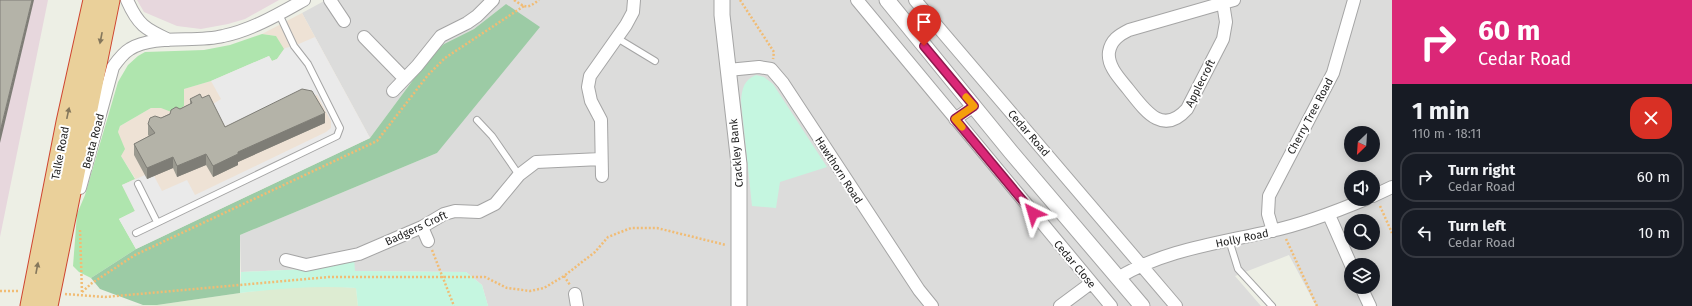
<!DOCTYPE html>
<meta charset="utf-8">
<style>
:root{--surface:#171b24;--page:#242831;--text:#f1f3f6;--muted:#9ea1a6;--line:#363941}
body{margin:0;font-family:"Fira Sans",sans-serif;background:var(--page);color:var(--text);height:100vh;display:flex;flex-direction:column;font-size:15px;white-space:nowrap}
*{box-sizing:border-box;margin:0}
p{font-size:13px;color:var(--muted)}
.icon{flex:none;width:22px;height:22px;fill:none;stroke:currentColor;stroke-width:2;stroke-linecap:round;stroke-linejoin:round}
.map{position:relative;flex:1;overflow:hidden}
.sheet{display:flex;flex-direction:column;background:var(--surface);width:300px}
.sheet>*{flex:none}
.guide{background:#db2777;color:#fff;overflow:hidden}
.needle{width:26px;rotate:205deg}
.buttons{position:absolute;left:1344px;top:126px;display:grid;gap:8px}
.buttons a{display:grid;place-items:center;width:36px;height:36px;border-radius:50%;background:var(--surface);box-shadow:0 2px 10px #0003;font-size:20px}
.pin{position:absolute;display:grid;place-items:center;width:34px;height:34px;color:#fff;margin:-41px -17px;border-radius:50% 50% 50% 0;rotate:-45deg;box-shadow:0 0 4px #0007}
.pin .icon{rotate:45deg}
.me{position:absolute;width:44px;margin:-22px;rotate:320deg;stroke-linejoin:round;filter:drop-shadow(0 0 3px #0008)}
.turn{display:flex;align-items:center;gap:14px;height:84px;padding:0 20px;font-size:18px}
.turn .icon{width:52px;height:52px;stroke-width:2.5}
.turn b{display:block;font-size:28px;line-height:34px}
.round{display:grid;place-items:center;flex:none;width:42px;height:42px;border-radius:16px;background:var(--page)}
.overview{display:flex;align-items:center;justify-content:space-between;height:68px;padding:0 20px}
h1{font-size:24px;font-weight:700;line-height:30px}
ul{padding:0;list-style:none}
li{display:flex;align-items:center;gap:12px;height:50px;margin:0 8px 6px;padding:0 12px;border:2px solid var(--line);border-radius:16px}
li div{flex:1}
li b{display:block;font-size:15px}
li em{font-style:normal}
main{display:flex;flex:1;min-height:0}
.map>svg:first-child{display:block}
</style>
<main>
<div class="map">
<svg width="1392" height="306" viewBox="0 0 1392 306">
<rect width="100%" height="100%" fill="#edefe5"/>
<path fill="#dcdcdb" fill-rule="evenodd" d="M326 0H1392V306H1316L1289 255 1235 276 1261 306H488L482 285 466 272 354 271V259L306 269 241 272 240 235 437 153 506 4 474 29 444 44 433 53 370 138 302 13ZM1351 133H1373V155H1351ZM1351 177H1373V199H1351ZM1351 221H1373V243H1351ZM1351 265H1373V287H1351Z"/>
<path fill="#eee2d5" d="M302 13 370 138 136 249 122 185 135 178 121 156 118 132 120 126 151 108 184 106V89L211 81 269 56 276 36 262 34Z"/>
<path fill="#e7d7dd" d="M0 0H48L0 237Z
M137 0H279L245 19 228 24 201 29 177 26 158 18 144 12Z"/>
<path fill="#ddecd2" d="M328 286 356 288 358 306H122L157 305 240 293 291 287Z"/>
<path fill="#afe5ae" d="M262 34 276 36 284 49 277 59 272 61 269 56 211 81 184 89V106L174 113 161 108H151L120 126 118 132 125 149 121 156 135 179 122 185 135 211 119 219 136 249 91 278 79 272 73 266 77 214 85 195 118 82 128 65 138 56 145 52 204 50 230 45Z"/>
<path fill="#9ccba5" d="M506 4 540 27 437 153 240 235V293L157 305H143L100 289 91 278 136 249 370 138 433 53 444 44 474 29Z"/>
<path fill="#c5f6e0" d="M756 75 764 77 773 84 827 167 780 182 776 208 752 206 741 101C742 88 744 80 756 75Z
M354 258 355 271 466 272 482 285 488 306H358L356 288C317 285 278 289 240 293L241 272 306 269Z"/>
<path fill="#eaeaea" d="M315 37 370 138 136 249 119 219 135 211 122 185 145 175 154 176 162 191 187 180 195 195 326 132 331 128V121L317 95 225 126 213 104 221 99 211 81 269 56 272 61 277 59 285 48 294 46Z"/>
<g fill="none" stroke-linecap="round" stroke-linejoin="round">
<g stroke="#a5a5a5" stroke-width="8">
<path id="service" d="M617 38 655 61
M477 120 492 136 519 175
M138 184 157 222
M136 233 337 136 340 128 308 64 294 46 279 14
M1229 240 1238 269 1272 306"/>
</g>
<g stroke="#a5a5a5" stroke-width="14">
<path id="minor" d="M127 0C138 25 145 29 169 40
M330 0 344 21
M857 0 1111 306
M915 0 1176 306
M1223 3 1226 22 1223 39 1187 109C1162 137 1144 109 1128 89 1120 79 1107 66 1109 52 1111 40 1119 35 1129 30L1223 3 1234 0
M364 37 404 78
M728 70 759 67 771 69 783 83 919 290 932 306
M393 91 417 66 441 36 467 23 477 16 493 0
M955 119 974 106
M602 176 601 120 591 101 588 87 590 76 626 25 633 12 634 0
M80 188 113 67C118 60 123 53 130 49 154 34 196 43 223 36 252 30 279 14 304 0
M1373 196 1392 187
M1329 215 1351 265
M422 227 428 241
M1273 231 1268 214 1269 196 1333 73 1354 0
M286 260 306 265 359 254 422 227 444 214 455 211 479 212 495 204 519 175 536 162 601 159
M1118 278C1163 250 1220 243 1271 231 1304 224 1335 212 1366 199
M1361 287 1370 306
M575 294 577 306
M1060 306 1091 283"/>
</g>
<g stroke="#a5a5a5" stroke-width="17">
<path id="tertiary" d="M722 0V15L739 164V306
M887 0 1011 152 1142 306"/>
</g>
<g stroke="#cf4530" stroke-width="21">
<path id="trunk" d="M30 306 66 122 93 0
M48 306 110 0"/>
</g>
<path stroke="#f1bc74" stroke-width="2.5" stroke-dasharray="2 2" stroke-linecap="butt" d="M514 0C526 8 527 9 539 0
M740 0 774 52 773 59
M1380 206 1392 233
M80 230 82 293
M1286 239 1317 306
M432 250 454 306
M564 276 570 285
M0 291H18
M82 292 92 283 135 255 377 141 428 75 445 58 524 6
M65 294 105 297 329 277H485L507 288 530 291 544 288 564 276 595 252 608 237 631 228H657L726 245"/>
<use href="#service" stroke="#fff" stroke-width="6"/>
<use href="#minor" stroke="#fff" stroke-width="12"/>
<use href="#tertiary" stroke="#fff" stroke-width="15"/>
<use href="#trunk" stroke="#ead09a" stroke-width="19"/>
</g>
<path fill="#9b9a90" d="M202 98 225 127 325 123 238 162V165L213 177 206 165 177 177 173 168 147 179 134 155V144L149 136 148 135V124L190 104V99Z"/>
<path fill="#7e7d76" d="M32 0H34L0 143V132Z
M325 113V123L238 162V165L213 177V166L238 152Z
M206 154V165L177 177V166Z
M173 157V168L147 179V168Z"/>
<path fill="#b4b3a8" stroke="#7e7d76" d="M0 0H32L0 132Z
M302 89 312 91 325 113 238 152V154L213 166 206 154 177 166 173 157 147 168 134 144 155 133 148 124 150 118 155 116 161 118 170 114 171 110 176 107 180 109 192 103 190 99 200 94 202 98 209 95 225 127Z"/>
<defs><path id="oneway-solid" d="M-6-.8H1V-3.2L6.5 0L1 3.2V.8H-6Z"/></defs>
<g fill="#84775c">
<use href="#oneway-solid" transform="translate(101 38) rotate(101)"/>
<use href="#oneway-solid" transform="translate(68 113) rotate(-78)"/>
<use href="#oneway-solid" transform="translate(37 268) rotate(-79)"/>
</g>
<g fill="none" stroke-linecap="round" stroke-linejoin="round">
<g stroke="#8e194d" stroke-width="10">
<path id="route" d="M924 46 974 106 955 119 1033 213"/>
</g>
<use href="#route" stroke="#db2777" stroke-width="7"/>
<path stroke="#f59e0b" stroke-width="7" d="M962 127 955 119 974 106 966 97"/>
</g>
<g text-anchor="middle" stroke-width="4" stroke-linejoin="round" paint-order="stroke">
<g font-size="11" fill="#1e1e1e" stroke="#fff">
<text transform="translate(1200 83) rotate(-63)" y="4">Applecroft</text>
<text transform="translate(1310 116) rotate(-62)" y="4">Cherry Tree Road</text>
<text transform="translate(1029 133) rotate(49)" y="4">Cedar Road</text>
<text transform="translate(93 141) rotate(-75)" y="4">Beata Road</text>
<text transform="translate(60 153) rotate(-79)" y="4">Talke Road</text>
<text transform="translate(736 153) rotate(-95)" y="4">Crackley Bank</text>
<text transform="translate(839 170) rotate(57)" y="4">Hawthorn Road</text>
<text transform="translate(416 228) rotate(-25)" y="4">Badgers Croft</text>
<text transform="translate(1242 238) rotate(-12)" y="4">Holly Road</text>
<text transform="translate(1075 264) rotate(50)" y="4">Cedar Close</text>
</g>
</g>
</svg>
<div class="buttons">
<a><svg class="needle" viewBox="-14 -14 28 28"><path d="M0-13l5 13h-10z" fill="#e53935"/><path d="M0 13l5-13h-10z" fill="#9ea1a6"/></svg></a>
<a><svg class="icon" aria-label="sound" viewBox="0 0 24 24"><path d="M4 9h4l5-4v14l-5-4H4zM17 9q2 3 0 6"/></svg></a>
<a><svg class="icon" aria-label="search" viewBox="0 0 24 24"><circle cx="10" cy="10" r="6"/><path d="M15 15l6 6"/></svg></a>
<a><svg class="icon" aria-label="layers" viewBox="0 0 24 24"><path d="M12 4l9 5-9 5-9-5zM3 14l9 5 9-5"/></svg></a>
</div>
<div class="pin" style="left:924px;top:46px;background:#d93025"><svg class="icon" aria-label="arrive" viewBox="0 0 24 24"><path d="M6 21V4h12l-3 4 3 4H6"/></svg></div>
<svg class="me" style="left:1033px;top:213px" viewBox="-20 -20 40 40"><path d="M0-17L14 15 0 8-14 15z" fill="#db2777" stroke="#fff" stroke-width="4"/></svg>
</div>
<section class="sheet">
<div class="guide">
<div class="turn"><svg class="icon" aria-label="right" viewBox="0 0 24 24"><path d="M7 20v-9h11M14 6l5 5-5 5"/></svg><div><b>60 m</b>Cedar Road</div></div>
</div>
<div class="overview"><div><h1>1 min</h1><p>110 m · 18:11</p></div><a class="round" style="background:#d93025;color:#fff"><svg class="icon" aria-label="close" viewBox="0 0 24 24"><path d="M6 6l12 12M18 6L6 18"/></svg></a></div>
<ul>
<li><svg class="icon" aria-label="right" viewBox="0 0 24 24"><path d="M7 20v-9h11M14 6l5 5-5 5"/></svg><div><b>Turn right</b><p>Cedar Road</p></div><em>60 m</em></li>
<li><svg class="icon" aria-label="left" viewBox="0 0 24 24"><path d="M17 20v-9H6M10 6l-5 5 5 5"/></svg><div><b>Turn left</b><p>Cedar Road</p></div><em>10 m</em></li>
</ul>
</section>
</main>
